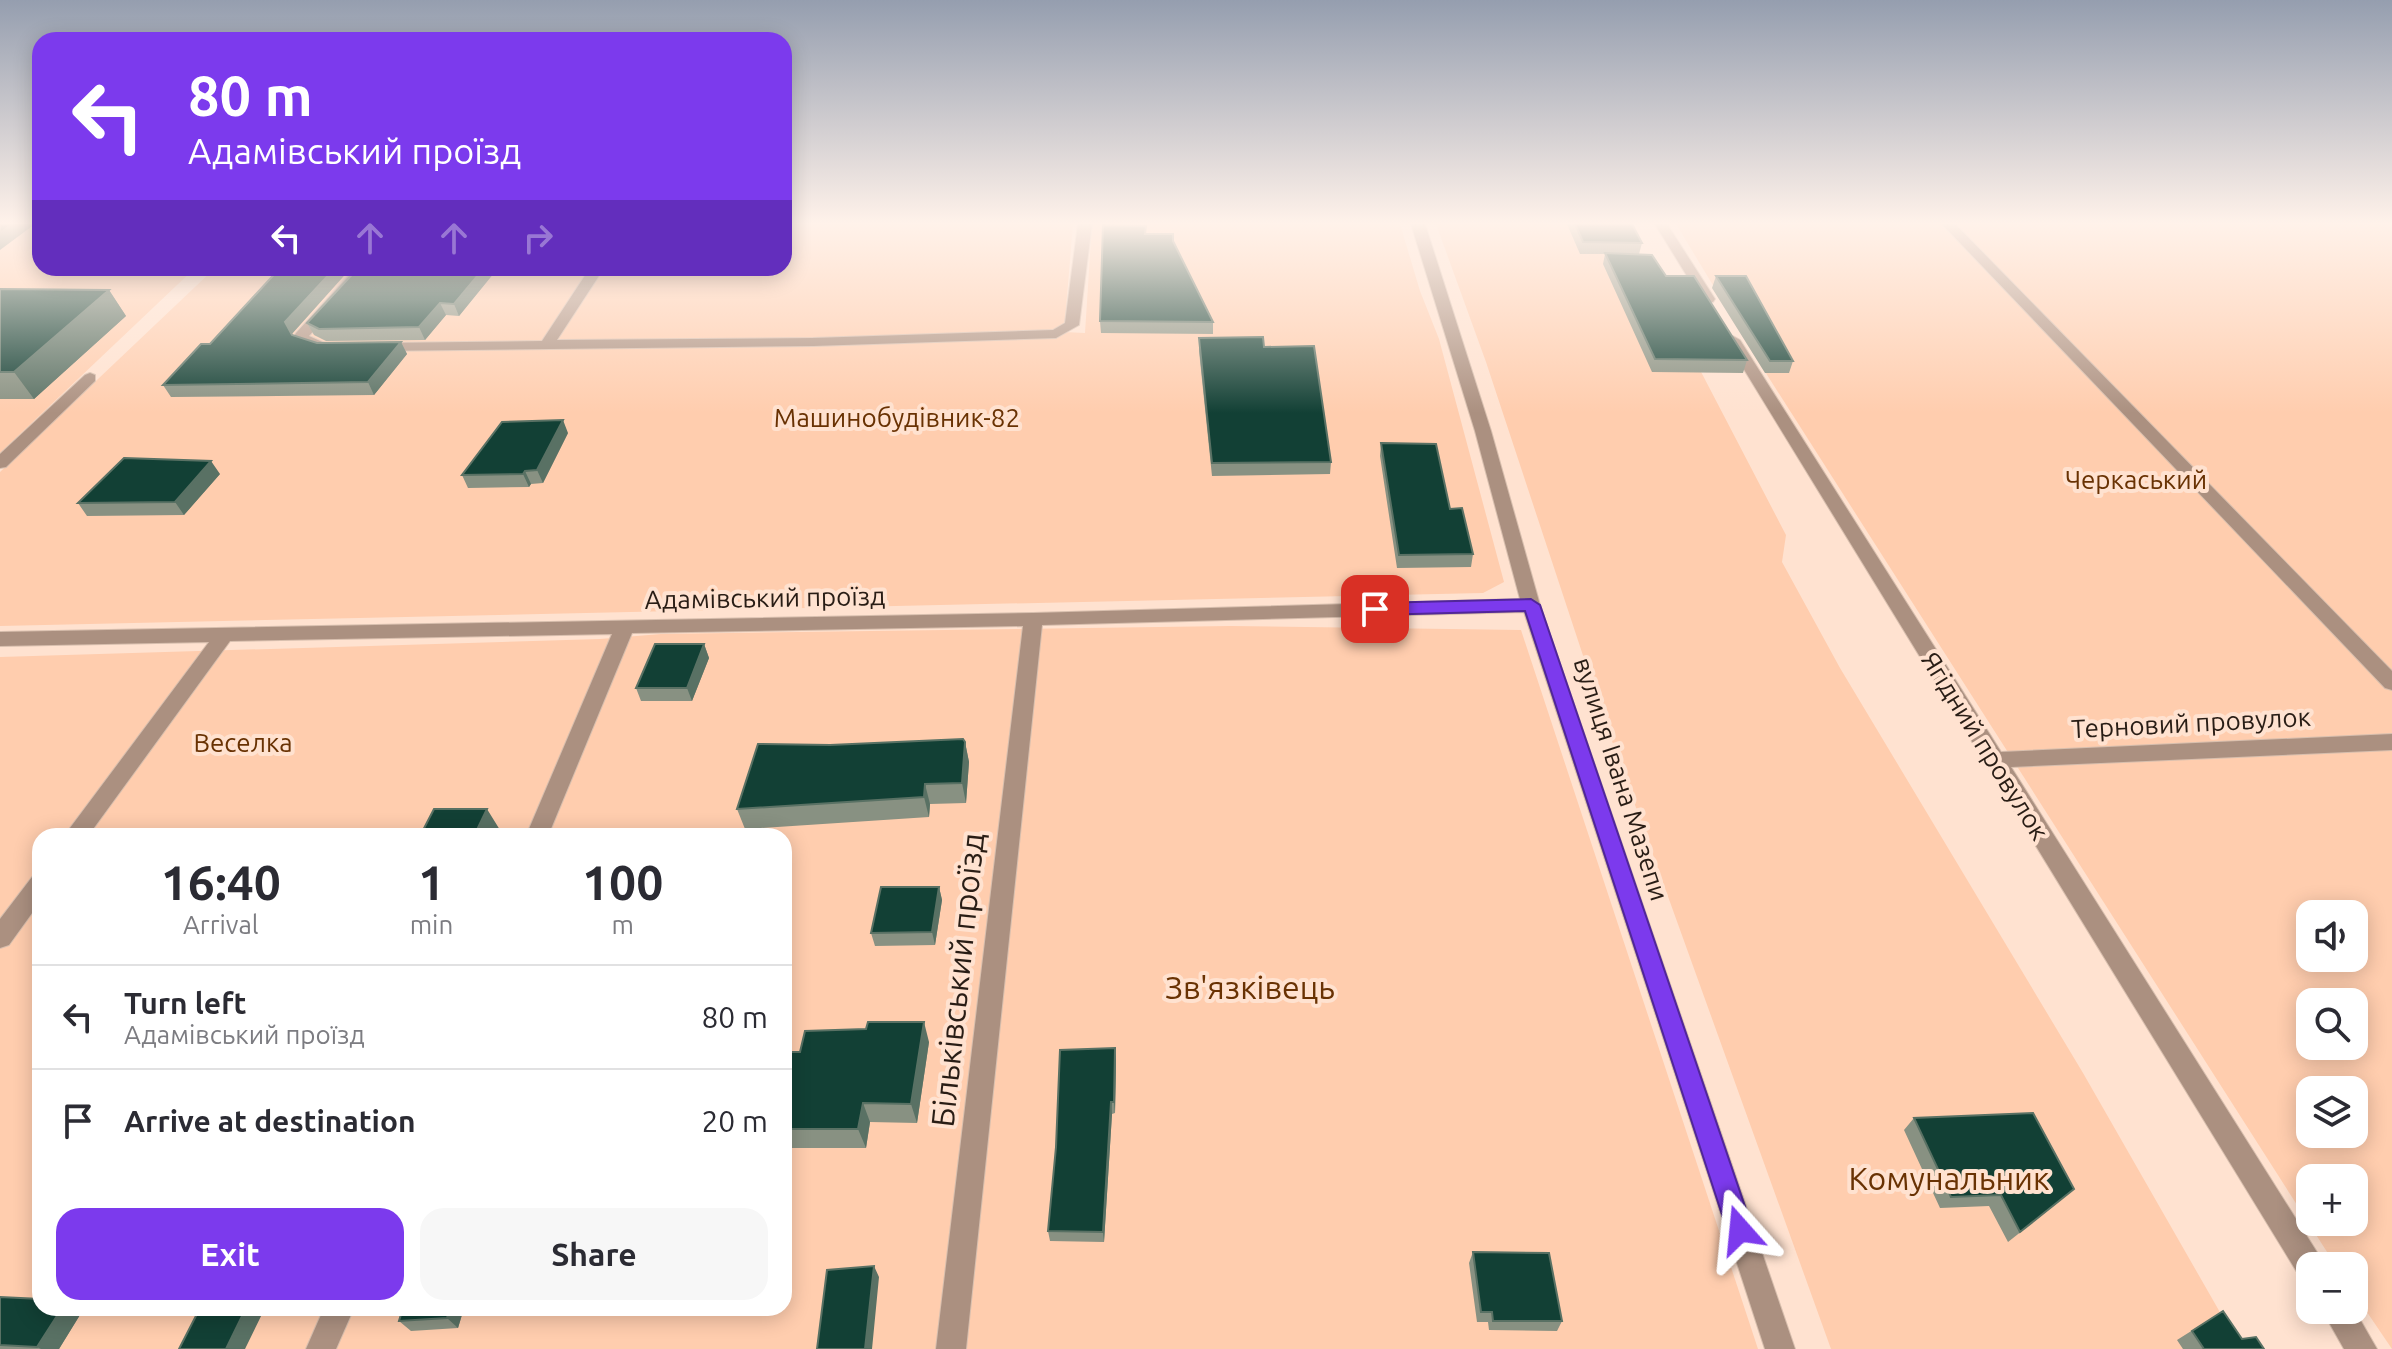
<!DOCTYPE html>
<meta charset="utf-8">
<style>
:root{--surface:#fff;--page:#f7f7f7;--text:#2b2b33;--muted:#7c7c81;--line:#e1e1e2;--accent:#7c3aed}
body{margin:0;font-family:Ubuntu,sans-serif;background:var(--page);color:var(--text);height:100vh;display:flex;flex-direction:column;font-size:30px;white-space:nowrap}
*{box-sizing:border-box;margin:0}
p{font-size:26px;color:var(--muted)}
.icon{flex:none;width:44px;height:44px;fill:none;stroke:currentColor;stroke-width:2;stroke-linecap:round;stroke-linejoin:round}
.map{position:relative;flex:1;overflow:hidden}
.drawer{position:absolute;left:32px;top:828px;width:760px;height:488px;display:flex;flex-direction:column;background:var(--surface);border-radius:24px;box-shadow:0 4px 20px #0003}
.drawer>*{flex:none}
.top-card{position:absolute;left:32px;top:32px;width:760px;height:244px;border-radius:24px;box-shadow:0 4px 20px #0003;background:#7c3aed;color:#fff;overflow:hidden}
.fabs{position:absolute;left:2296px;top:900px;display:grid;gap:16px}
.fabs a{display:grid;place-items:center;width:72px;height:72px;border-radius:16px;background:var(--surface);box-shadow:0 4px 20px #0003;font-size:40px}
.pin{position:absolute;display:grid;place-items:center;width:68px;height:68px;color:#fff;margin:-34px;border-radius:16px;box-shadow:0 4px 12px #0006}
.me{position:absolute;width:88px;margin:-44px;rotate:342deg;stroke-linejoin:round;filter:drop-shadow(0 0 6px #0008)}
.turn{display:flex;align-items:center;gap:28px;height:168px;padding:0 24px;font-size:36px}
.turn .icon{width:104px;height:104px;stroke-width:2.5}
.turn b{display:block;font-size:56px;line-height:68px}
.lanes{display:flex;align-items:center;height:76px;padding:0 24px;background:#0003;justify-content:center;gap:40px;direction:ltr}
.lanes .off{opacity:.35}
.eta{display:flex;justify-content:space-evenly;align-items:center;height:136px;text-align:center}
.eta b{font-size:48px;font-weight:700;line-height:56px}
.action{display:flex;gap:16px;margin-top:auto;padding:16px 24px}
.action a{flex:1;height:92px;border-radius:24px;background:var(--accent);color:#fff;font-size:32px;font-weight:700;line-height:92px;text-align:center}
.action a+a{background:var(--page);color:var(--text)}
ul{padding:0;list-style:none}
li{display:flex;align-items:center;gap:24px;height:104px;padding:0 24px;border-top:2px solid var(--line)}
li div{flex:1}
li b{display:block;font-size:30px}
li em{font-style:normal}
.map>svg:first-child{display:block}
</style>
<div class="map">
<svg width="2392" height="1349" viewBox="0 0 2392 1349">
<rect width="100%" height="100%" fill="#ffe2d0"/>
<path fill="#ffcdae" fill-rule="evenodd" d="M0 224H40V268H195L0 453Z
M784 224H1073L1064 332 1085 333 1092 224H1400L1420 291 1439 339 1504 582 1483 593 0 626V472L215 268H784Z
M1436 224H1624L1786 535 1782 562 1840 668 2083 1073 2241 1349H1831L1603 716 1486 362Z
M1676 224H2392V1349L2354 1293V1266H2336L1769 378ZM2310 914H2354V958H2310ZM2310 1002H2354V1046H2310ZM2310 1090H2354V1134H2310ZM2310 1178H2354V1222H2310Z
M1230 626 1521 630 1758 1349H0V657L600 639 661 634ZM40 836H784V1308H40Z"/>
<g fill="none" stroke-linecap="round" stroke-linejoin="round">
<g stroke="#d8bfae" stroke-width="2">
<path id="minor" d="M1078 224H1092L1079 325 1056 338 813 346 376 351 369 347 376 343 542 341 590 268H604L557 340 813 338 1053 330 1065 323Z
M1411 224H1425L1491 431 1540 605 1795 1349H1765L1524 612 1042 625 966 1349H936L1023 626 632 633 548 836H526L612 634 230 641 88 836H64L209 642 0 646V632L1033 613 1520 599 1475 431Z
M1655 224H1667L1715 299 1713 302H1703Z
M1942 224H1955L2392 671V690L2385 688Z
M355 268H370L309 336 329 345V351L301 346 294 336 296 333Z
M1733 336 1740 340 2001 752 2392 734V750L2011 767 2320 1257 2324 1266H2310V1282L2300 1277 1726 340Z
M90 373 95 375V381L6 467 0 468V454L85 375Z
M40 874V902L9 945 0 948V919L32 877Z
M324 1308H354L336 1349H306Z
M2354 1309 2377 1349H2344L2322 1310Z"/>
</g>
<use href="#minor" fill="#ab9080" fill-rule="evenodd"/>
</g>
<path fill="#889182" d="M1567 224H1632L1642 243 1639 254 1666 276 1747 360 1743 373 1652 372 1603 264 1605 254H1580Z
M1146 226V234L1213 322V334L1101 333 1100 321Z
M498 268 459 316 446 315 425 340 326 341 314 335 307 323Z
M1716 276 1793 361 1789 373H1765L1712 288Z
M0 289 109 290 126 316 34 399H0Z
M292 334 293 336 317 343 401 342 407 354 374 395 171 397 163 385 210 344Z
M1199 338 1331 462 1330 474 1212 476 1199 351Z
M568 433 543 483 531 484 529 487 468 488 462 475Z
M1381 443 1450 509 1473 554 1471 567 1397 568 1380 456Z
M220 474 184 515 87 516 78 503Z
M704 644 709 658 692 701H641L636 688Z
M965 742 969 762 966 803 930 804 929 817 745 829 737 809 830 745Z
M939 887 942 900 935 945 875 946 871 933Z
M929 1042 917 1123 870 1122 866 1148H784V1052H800Z
M1115 1048 1116 1060 1115 1113 1112 1114 1104 1242 1050 1241 1048 1231 1056 1147Z
M1914 1118 2061 1200 2008 1242 1989 1206 1940 1208 1904 1130Z
M1473 1252 1562 1321 1557 1331 1489 1330 1488 1322H1477L1469 1263Z
M0 1297 40 1308H79L83 1310 59 1349H0Z
M403 1308H464L458 1328 411 1331 399 1321Z
M2223 1311 2242 1339 2264 1349H2183L2177 1340Z"/>
<path fill="#597164" d="M12 224H35L0 250V233Z
M335 268H351L292 334 299 348 285 322Z
M484 268H498L459 316 454 304Z
M109 290 126 316 34 399 14 372Z
M440 303 446 315 425 340 419 327Z
M401 342 407 354 374 395 368 382Z
M563 420 568 433 543 483 537 470Z
M211 461 220 474 184 515 175 502Z
M525 471 531 484 529 487 523 474Z
M704 644 709 658 692 701 687 688Z
M965 742 969 762 966 803 962 783Z
M925 784 930 804 929 817 924 797Z
M487 809 500 830 497 836H474Z
M939 887 942 900 935 945 932 932Z
M924 1022 929 1042 917 1123 911 1104Z
M1115 1048 1116 1060 1115 1113 1114 1102Z
M1111 1102 1112 1114 1104 1242 1103 1232Z
M863 1103 870 1122 866 1148 858 1129Z
M874 1266 879 1277 872 1349H865Z
M62 1308H79L83 1310 59 1349H41L37 1347Z
M246 1308H265L245 1349H226Z
M450 1308H464L458 1328 447 1318Z"/>
<path fill="#124035" stroke="#597164" stroke-width="2" d="M0 224H12L0 233Z
M1575 224H1632L1642 243 1583 242Z
M1103 225 1146 226 1145 234H1173V241L1213 322 1100 321Z
M1605 253 1652 255 1666 276H1694L1747 360 1655 359Z
M280 268H335L285 322 292 335 317 343 401 342 368 382 163 385 201 344H210Z
M358 268H484L454 304 440 303 419 327 319 329 307 323Z
M1716 276H1746L1793 361H1770Z
M0 289 109 290 14 372H0Z
M1263 337 1264 347 1314 346 1331 462 1212 463 1199 338Z
M563 420 537 470 525 471 523 474 462 475 502 422Z
M1381 443 1436 444 1450 509 1462 508 1473 554 1399 555Z
M124 458 211 461 175 502 78 503Z
M655 644H704L687 688H636Z
M963 739 965 742 962 783 925 784 924 797 737 809 758 744 830 745Z
M434 809H487L474 836H420Z
M881 887H939L932 932 871 933Z
M868 1022H924L911 1104 863 1103 858 1129H784V1052H800L805 1031 866 1029Z
M1115 1048 1114 1102H1111L1103 1232 1048 1231 1056 1147 1060 1050Z
M2033 1113 2074 1189 2020 1232 2001 1195 1951 1197 1914 1118Z
M1473 1252 1549 1253 1562 1321H1493L1492 1312H1481Z
M874 1266 865 1349H817L827 1270Z
M0 1297 40 1299V1308H62L37 1347 0 1345Z
M200 1308H246L226 1349H179Z
M403 1308H450L447 1318 399 1321Z
M2223 1311 2242 1339 2256 1337 2264 1349H2204L2192 1331Z"/>
<linearGradient id="sky" x2="0" y2="1"><stop stop-color="#959eaf"/><stop offset="0.54" stop-color="#fff2ea"/><stop offset="1" stop-color="#fff2ea" stop-opacity="0"/></linearGradient>
<rect width="2392" height="413" fill="url(#sky)"/>
<path fill="#7c3aed" stroke="#51269a" stroke-width="2" d="M1531 599 1540 605 1753 1230 1750 1239 1740 1243 1731 1239 1727 1230 1525 611 1375 615 1367 609 1375 603Z"/>
<g text-anchor="middle" stroke-width="8" stroke-linejoin="round" paint-order="stroke">
<g font-size="26" fill="#693203" stroke="#ffe2d0">
<text x="897" y="427">Машинобудівник-82</text>
<text x="2136" y="489">Черкаський</text>
<text x="243" y="752">Веселка</text>
</g>
<g font-size="26" fill="#291d15" stroke="#ffe2d0">
<text transform="translate(765 598) rotate(-1)" y="9">Адамівський проїзд</text>
<text transform="translate(2191 723) rotate(-3)" y="9">Терновий провулок</text>
<text transform="translate(1985 746) rotate(58)" y="9">Ягідний провулок</text>
<text transform="translate(1621 779) rotate(72)" y="9">вулиця Івана Мазепи</text>
</g>
<g font-size="32" fill="#291d15" stroke="#ffe2d0">
<text transform="translate(958 980) rotate(-84)" y="11">Більківський проїзд</text>
</g>
<g font-size="32" fill="#693203" stroke="#ffe2d0">
<text x="1250" y="999">Зв'язківець</text>
<text x="1949" y="1190">Комунальник</text>
</g>
</g>
</svg>
<div class="fabs">
<a><svg class="icon" aria-label="sound" viewBox="0 0 24 24"><path d="M4 9h4l5-4v14l-5-4H4zM17 9q2 3 0 6"/></svg></a>
<a><svg class="icon" aria-label="search" viewBox="0 0 24 24"><circle cx="10" cy="10" r="6"/><path d="M15 15l6 6"/></svg></a>
<a><svg class="icon" aria-label="layers" viewBox="0 0 24 24"><path d="M12 4l9 5-9 5-9-5zM3 14l9 5 9-5"/></svg></a>
<a>+</a>
<a>−</a>
</div>
<div class="pin" style="left:1375px;top:609px;background:#d93025"><svg class="icon" aria-label="arrive" viewBox="0 0 24 24"><path d="M6 21V4h12l-3 4 3 4H6"/></svg></div>
<svg class="me" style="left:1740px;top:1230px" viewBox="-20 -20 40 40"><path d="M0-17L14 15 0 8-14 15z" fill="#7c3aed" stroke="#fff" stroke-width="4"/></svg>
<div class="top-card">
<div class="turn"><svg class="icon" aria-label="left" viewBox="0 0 24 24"><path d="M17 20v-9H6M10 6l-5 5 5 5"/></svg><div><b>80 m</b>Адамівський проїзд</div></div>
<div class="lanes"><svg class="icon" aria-label="left" viewBox="0 0 24 24"><path d="M17 20v-9H6M10 6l-5 5 5 5"/></svg><svg class="icon off" aria-label="ahead" viewBox="0 0 24 24"><path d="M12 20V5M6 11l6-6 6 6"/></svg><svg class="icon off" aria-label="ahead" viewBox="0 0 24 24"><path d="M12 20V5M6 11l6-6 6 6"/></svg><svg class="icon off" aria-label="right" viewBox="0 0 24 24"><path d="M7 20v-9h11M14 6l5 5-5 5"/></svg></div>
</div>
<section class="drawer">
<div class="eta">
<div><b>16:40</b><p>Arrival</p></div>
<div><b>1</b><p>min</p></div>
<div><b>100</b><p>m</p></div>
</div>
<ul>
<li><svg class="icon" aria-label="left" viewBox="0 0 24 24"><path d="M17 20v-9H6M10 6l-5 5 5 5"/></svg><div><b>Turn left</b><p>Адамівський проїзд</p></div><em>80 m</em></li>
<li><svg class="icon" aria-label="arrive" viewBox="0 0 24 24"><path d="M6 21V4h12l-3 4 3 4H6"/></svg><div><b>Arrive at destination</b></div><em>20 m</em></li>
</ul>
<div class="action"><a>Exit</a><a>Share</a></div>
</section>
</div>
